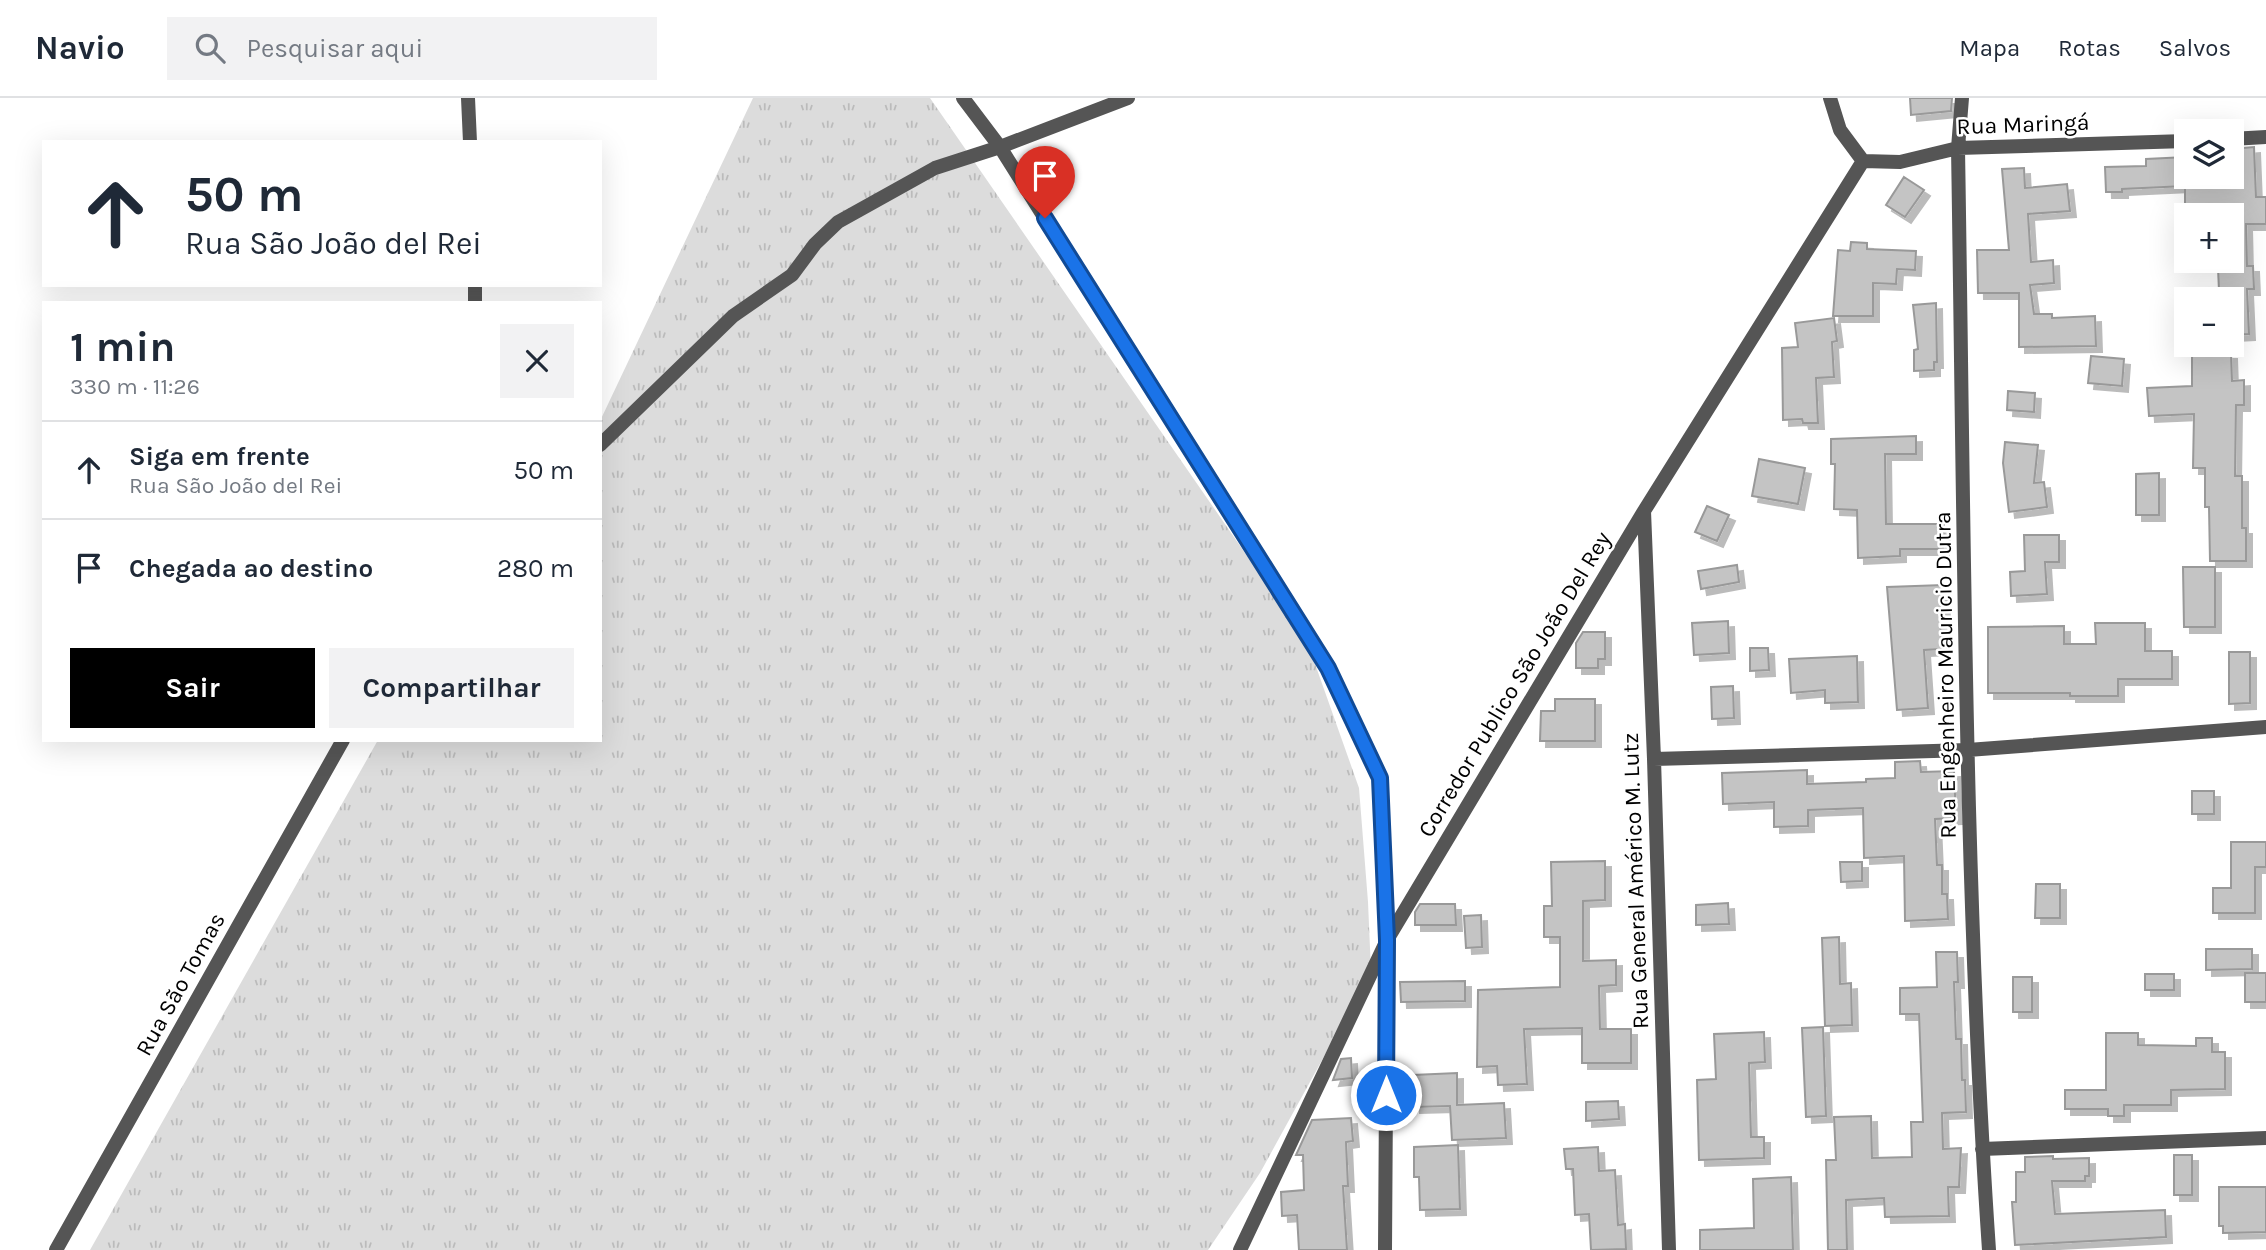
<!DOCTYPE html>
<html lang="pt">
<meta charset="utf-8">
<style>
:root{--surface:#fff;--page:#f2f2f3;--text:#1f2937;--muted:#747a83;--line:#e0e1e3;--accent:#000}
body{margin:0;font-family:Karla,sans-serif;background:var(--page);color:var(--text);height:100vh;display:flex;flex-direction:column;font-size:26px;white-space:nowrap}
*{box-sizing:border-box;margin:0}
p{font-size:23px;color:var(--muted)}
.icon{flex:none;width:38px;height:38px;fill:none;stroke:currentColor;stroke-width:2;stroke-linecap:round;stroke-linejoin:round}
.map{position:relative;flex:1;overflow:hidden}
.drawer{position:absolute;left:42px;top:203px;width:560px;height:441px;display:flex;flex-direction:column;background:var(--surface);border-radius:0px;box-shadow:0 7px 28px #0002}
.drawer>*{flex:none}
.guide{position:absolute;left:42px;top:42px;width:560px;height:147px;border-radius:0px;box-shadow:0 7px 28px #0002;background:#fff;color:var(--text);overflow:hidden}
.buttons{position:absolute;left:2174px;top:21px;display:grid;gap:14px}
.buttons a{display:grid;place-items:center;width:70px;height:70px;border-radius:0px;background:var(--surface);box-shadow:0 7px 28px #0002;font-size:35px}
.pin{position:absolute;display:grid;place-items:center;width:60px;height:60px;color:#fff;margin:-72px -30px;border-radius:50% 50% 50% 0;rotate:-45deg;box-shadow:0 0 7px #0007}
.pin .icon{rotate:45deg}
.me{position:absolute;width:77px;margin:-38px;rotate:0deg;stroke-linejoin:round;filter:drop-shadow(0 0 5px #0008)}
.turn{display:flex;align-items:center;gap:24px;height:147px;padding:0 28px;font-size:32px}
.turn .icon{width:91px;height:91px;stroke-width:2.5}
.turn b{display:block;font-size:49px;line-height:60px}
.round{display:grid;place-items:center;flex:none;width:74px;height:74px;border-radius:0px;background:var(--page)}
.summary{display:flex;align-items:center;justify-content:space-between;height:119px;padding:0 28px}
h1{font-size:42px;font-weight:700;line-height:52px}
.action{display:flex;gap:14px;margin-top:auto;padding:14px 28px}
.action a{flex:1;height:80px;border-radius:0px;background:var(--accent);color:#fff;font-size:28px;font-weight:700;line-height:80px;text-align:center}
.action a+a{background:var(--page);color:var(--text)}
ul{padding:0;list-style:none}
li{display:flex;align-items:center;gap:21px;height:98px;padding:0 28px;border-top:2px solid var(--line)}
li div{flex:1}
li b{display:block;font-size:26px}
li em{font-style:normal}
header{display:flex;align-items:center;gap:42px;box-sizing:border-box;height:98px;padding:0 35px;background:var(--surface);border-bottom:2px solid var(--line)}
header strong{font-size:33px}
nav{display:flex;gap:38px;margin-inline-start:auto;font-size:24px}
.search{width:490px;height:63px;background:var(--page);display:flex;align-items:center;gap:18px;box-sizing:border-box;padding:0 24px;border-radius:0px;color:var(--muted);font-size:26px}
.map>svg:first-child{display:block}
</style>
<header>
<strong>Navio</strong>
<div class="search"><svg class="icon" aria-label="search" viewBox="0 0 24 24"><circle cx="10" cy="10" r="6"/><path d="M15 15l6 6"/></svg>Pesquisar aqui</div>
<nav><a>Mapa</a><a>Rotas</a><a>Salvos</a></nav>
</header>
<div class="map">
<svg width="2266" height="1152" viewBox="0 0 2266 1152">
<defs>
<pattern id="grass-tufts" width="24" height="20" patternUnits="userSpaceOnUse" patternTransform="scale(1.75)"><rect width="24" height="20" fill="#dcdcdc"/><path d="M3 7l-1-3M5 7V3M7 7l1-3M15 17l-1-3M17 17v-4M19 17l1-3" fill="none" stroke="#bbb"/></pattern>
<filter id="shadow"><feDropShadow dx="6" dy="6" stdDeviation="0" flood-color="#0004"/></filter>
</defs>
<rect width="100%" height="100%" fill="#fff"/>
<path fill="url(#grass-tufts)" d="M753 0H930L1308 546 1359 690 1368 804 1371 873 1260 1075 1208 1152H90L378 642H600V323Z"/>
<path fill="#c4c4c4" stroke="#999" stroke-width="2" filter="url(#shadow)" d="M1910 0H1952L1951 13 1911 17Z
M2254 49 2256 99H2266V126H2246L2247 168H2253L2254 191H2247L2249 236 2231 237V192L2219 193 2218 170 2231 169V117H2185V88L2122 91V94H2106L2105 69 2146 68V61L2186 59V79H2231V51Z
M2024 70 2025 90 2067 86 2070 113 2028 116 2031 164 2053 162 2054 185 2030 187 2034 216H2052V220L2095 218 2096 248 2019 249V195H1978L1977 152H2009L2002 71Z
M1904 79 1924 92 1905 119 1886 107Z
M1851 144 1867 145V151L1916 153 1915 172 1897 171 1896 186 1873 185V218H1833L1838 152 1850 153Z
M1936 205 1937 264H1934V272L1914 273V252L1918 251 1913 207Z
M1834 220 1837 243 1832 244 1834 279 1816 280 1818 325H1803L1802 321 1783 322 1782 250 1798 249 1795 225Z
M2192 255H2231L2232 283 2244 282V307H2236L2235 378H2242V430H2246V463H2210L2209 409H2205V370H2193L2194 316 2149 318 2147 290 2192 288Z
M2091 258 2124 261 2122 288 2088 285Z
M2008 293 2035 295 2034 314 2007 312Z
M1916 338V356H1885L1886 426H1944L1943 451H1900V458L1858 460 1857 412 1834 411 1835 366H1831V341Z
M2005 344 2038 347 2034 385 2044 384 2047 409 2009 414 2003 365Z
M1759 361 1805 370 1798 406 1752 398Z
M2159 375V417H2136V376Z
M1707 408 1729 417 1717 443 1695 434Z
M2024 437H2059V464H2045L2047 496 2011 498 2010 474 2025 473Z
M1737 467 1739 484 1701 491 1698 473Z
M2183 469H2215V529H2184Z
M1943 487 1944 518H1940L1942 551 1924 552 1928 610 1897 612 1887 489Z
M1728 523 1729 555 1694 557 1692 525Z
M2095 525H2145V553H2172V581H2118V598H2070V595H1988V529L2064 528V546H2096Z
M1583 534H1605V561H1598V570H1576V545Z
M1750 550H1768L1769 572 1750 573Z
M2229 554H2250V605L2229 606Z
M1857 558 1858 604 1825 605V592L1791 595 1789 561Z
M1733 588 1734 620 1712 621 1711 589Z
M1555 601H1595V643H1540L1541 613H1555Z
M1920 663 1921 674 1954 673 1956 720 1935 721 1937 767H1942V796H1947L1948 821 1905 823 1904 758 1864 760 1863 710 1808 712V728L1774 729V704L1723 706 1722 675 1807 672V686L1866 684V681L1895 680V664Z
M2192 693H2214V716H2192Z
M2231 744H2266V769H2255V815H2213V790H2231Z
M1605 763V802L1583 803V863L1616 862V887L1599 888 1600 931H1631V965H1582V930L1524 931 1527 986 1498 987 1497 968 1477 969 1478 892 1560 889V839H1544V808H1552L1551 764Z
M1840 764H1862V783L1841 784Z
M2036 786H2060V820H2035Z
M1728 805 1729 826 1696 827V807Z
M1420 806H1455L1456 827H1415V814Z
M1481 817 1482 849 1466 850 1464 818Z
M1839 839 1840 886 1851 885 1852 927 1825 928 1822 840Z
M2206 851H2252V871L2206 872Z
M1936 854H1957L1958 884H1954L1956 941H1961L1962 982H1965L1966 1014 1942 1015 1943 1051 1961 1050 1959 1089H1948L1949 1118 1885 1119 1884 1100 1846 1102 1847 1152H1828L1826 1062H1836L1834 1019 1871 1018 1872 1060 1912 1059 1911 1024H1923L1919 916H1900V890L1937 889Z
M2245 875H2266V904H2245Z
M2145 876H2174V892H2145Z
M2013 879H2032V914H2013Z
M1465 883V903L1401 904 1400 884Z
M1823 929 1826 1018 1806 1019 1802 930Z
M1764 934 1765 964 1749 965 1751 1039H1764V1060L1699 1062 1697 982 1716 981 1714 936Z
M2106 935H2138V947L2196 948V940H2212V954H2225V991L2171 992V1007H2124V1018H2108V1011H2065V992H2106Z
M1351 960 1352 980 1333 982 1341 961Z
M1457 975V1007L1504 1005 1506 1040 1452 1042 1450 1008 1414 1009 1413 977Z
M1618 1003 1619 1021 1586 1023V1004Z
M1351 1020 1353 1043 1346 1044 1348 1088H1343L1347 1152H1299L1297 1117 1282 1118 1281 1094 1304 1092 1303 1057H1296L1312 1022Z
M1458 1047 1460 1111 1420 1112 1419 1079H1414V1049Z
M1598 1049 1599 1073 1615 1072 1618 1127 1625 1126 1626 1151 1591 1152 1589 1116 1575 1117 1573 1071H1566L1564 1051Z
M2174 1057H2192V1097H2174Z
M2053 1058V1061L2089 1060V1078H2085V1083H2052L2055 1116 2165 1112 2166 1139 2015 1147 2012 1104H2016V1074H2025V1059Z
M1791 1079 1793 1152H1700V1132L1754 1130 1753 1081Z
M2219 1089H2266V1134L2223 1135V1128H2219Z"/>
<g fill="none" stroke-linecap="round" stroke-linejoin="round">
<path stroke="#555" stroke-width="14" d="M468 0 470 44
M963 0 1000 49 1328 570 1380 680 1387 842 1385 1152
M1830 0 1840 32 1863 63
M1962 0 1958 50C1964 417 1964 785 1989 1152
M2231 41 2266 39
M1863 63 1900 64 1958 50 2186 43
M475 187V205
M600 347 733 218 792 177 815 146 838 124 935 70 1000 49 1128 0
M1644 413 1654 661 1669 1152
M1654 661 1968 652 2266 629
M1982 1051 2266 1040
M56 1152 343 642
M1240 1152 1387 842 1644 413 1863 63"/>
</g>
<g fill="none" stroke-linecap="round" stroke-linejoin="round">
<g stroke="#114b97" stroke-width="18">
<path id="route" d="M1045 120 1328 570 1380 680 1387 842 1386 997"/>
</g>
<use href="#route" stroke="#1a73e8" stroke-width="12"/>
</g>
<g text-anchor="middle" stroke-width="5" stroke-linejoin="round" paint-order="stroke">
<g font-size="23" fill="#000" stroke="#fff">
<text transform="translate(2023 26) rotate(-2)" y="8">Rua Maringá</text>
<text transform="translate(1945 577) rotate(-91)" y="8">Rua Engenheiro Mauricio Dutra</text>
<text transform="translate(1514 586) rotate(-59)" y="8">Corredor Publico São João Del Rey</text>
<text transform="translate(1635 783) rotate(-92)" y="8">Rua General Américo M. Lutz</text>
<text transform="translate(180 886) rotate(-61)" y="8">Rua São Tomas</text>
</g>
</g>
</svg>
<div class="buttons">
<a><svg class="icon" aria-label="layers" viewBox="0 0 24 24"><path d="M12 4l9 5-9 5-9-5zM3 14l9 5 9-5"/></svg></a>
<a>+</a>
<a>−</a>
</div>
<div class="pin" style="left:1045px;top:120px;background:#d93025"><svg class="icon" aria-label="arrive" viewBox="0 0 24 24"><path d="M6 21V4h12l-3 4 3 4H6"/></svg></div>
<svg class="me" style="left:1386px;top:997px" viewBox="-20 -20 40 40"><circle r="17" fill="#1a73e8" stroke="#fff" stroke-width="3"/><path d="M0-11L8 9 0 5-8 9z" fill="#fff"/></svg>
<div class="guide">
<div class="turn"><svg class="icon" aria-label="ahead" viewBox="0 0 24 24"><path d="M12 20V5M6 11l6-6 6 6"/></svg><div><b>50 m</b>Rua São João del Rei</div></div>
</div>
<section class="drawer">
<div class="summary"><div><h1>1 min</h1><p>330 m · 11:26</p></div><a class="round"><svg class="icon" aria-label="close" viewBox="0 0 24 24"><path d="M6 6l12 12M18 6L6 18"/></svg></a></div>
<ul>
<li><svg class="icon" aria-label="ahead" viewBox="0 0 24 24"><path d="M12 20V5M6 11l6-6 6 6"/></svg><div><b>Siga em frente</b><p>Rua São João del Rei</p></div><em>50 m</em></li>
<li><svg class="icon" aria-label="arrive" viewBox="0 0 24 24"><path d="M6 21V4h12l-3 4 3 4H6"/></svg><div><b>Chegada ao destino</b></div><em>280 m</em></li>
</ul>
<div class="action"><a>Sair</a><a>Compartilhar</a></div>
</section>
</div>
